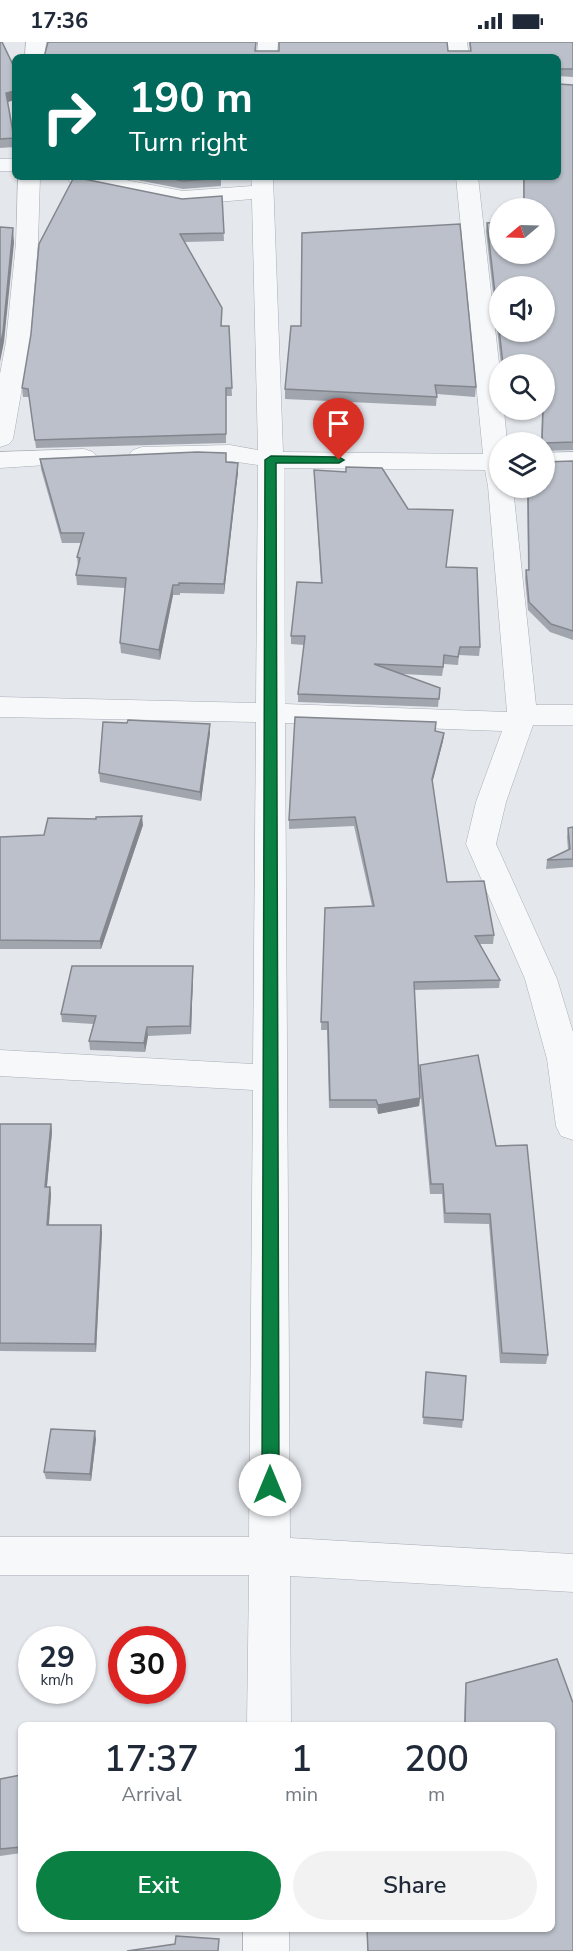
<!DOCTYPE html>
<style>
:root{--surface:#fff;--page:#f2f2f3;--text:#1f2937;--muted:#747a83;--accent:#0b8043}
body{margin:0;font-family:"Nunito Sans",sans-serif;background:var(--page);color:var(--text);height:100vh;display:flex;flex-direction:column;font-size:22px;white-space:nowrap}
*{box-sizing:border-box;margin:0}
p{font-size:20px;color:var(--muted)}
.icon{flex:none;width:33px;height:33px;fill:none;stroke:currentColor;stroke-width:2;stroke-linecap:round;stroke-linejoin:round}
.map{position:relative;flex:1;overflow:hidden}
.side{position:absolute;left:18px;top:1680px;width:537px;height:210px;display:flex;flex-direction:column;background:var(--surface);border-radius:9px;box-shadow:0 2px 4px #0004}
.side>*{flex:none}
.banner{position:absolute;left:12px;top:12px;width:549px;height:126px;border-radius:9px;box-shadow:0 2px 4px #0004;background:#00695c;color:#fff;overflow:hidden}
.needle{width:39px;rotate:251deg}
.fabs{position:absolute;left:489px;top:156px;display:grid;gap:12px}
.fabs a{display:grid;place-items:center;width:66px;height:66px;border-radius:50%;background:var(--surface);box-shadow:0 2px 4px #0004;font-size:30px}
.speed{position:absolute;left:18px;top:1584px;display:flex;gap:12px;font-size:30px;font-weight:700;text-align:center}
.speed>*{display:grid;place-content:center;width:78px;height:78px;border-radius:50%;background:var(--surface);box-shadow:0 2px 4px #0004;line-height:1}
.speed small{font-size:15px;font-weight:400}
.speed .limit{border:9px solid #d22;background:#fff;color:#111}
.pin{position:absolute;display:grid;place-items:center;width:51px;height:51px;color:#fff;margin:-62px -26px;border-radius:50% 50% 50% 0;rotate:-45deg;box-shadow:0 0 6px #0007}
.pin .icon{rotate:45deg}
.me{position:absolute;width:66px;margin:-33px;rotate:0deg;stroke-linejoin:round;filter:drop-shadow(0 0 4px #0008)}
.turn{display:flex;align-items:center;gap:21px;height:126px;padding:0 18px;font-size:27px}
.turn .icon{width:78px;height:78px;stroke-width:2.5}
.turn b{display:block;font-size:42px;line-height:51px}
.eta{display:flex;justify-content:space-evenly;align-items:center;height:102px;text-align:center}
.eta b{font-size:36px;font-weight:600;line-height:42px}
.primary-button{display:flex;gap:12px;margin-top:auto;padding:12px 18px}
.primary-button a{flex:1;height:69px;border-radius:36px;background:var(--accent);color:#fff;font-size:24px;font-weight:600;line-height:69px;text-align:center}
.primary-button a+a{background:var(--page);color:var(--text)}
.status{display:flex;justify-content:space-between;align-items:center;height:42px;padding:0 30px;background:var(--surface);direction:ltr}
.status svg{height:16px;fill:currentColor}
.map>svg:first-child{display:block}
</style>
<div class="status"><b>17:36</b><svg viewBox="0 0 49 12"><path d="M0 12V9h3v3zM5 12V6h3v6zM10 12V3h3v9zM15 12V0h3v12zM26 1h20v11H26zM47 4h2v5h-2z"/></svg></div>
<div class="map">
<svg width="573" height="1909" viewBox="0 0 573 1909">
<rect width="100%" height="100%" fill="#e4e7ec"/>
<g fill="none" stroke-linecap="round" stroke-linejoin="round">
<g stroke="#a9aeb7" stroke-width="1">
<path id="minor" d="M26 0H46L45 15H25Z
M258 0H278L277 15H257Z
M447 0H467L469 15H449Z
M0 117H15V129H0Z
M18 135H40L38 201 30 300 13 397 9 402 0 405V332L6 300 16 201Z
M67 135H110L183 149 252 144 251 135H273L283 410 483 412 456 135H478L500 330V368H504L507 400H500V446H513L536 663H573V683H533L506 760 496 802 557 937 573 990V1098L561 1094 556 1084 547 1017 525 937 466 802 476 760 502 689 285 681 290 1496 573 1512V1550L290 1534 291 1683H247L249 1533H0V1495H249L253 1048 0 1034V1008L253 1022 256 680 0 675V655L256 661 258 423 230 419 142 421 133 418 129 413 133 408 142 405 230 403 258 408 252 157 183 163 78 141 70 140ZM284 426 485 428 488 444 507 670 285 662Z
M84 407 93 410 97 415 93 420 0 426V410Z
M573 410V426L544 427V411Z
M243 1887H289V1909H243Z"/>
</g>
<use href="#minor" fill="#f7f8fa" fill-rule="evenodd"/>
</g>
<path fill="#a1a5ae" d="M0 0 15 27V58L8 60 15 105 0 106Z
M256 0V9H470L469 0H573V35L558 34V15H44Z
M573 43V408L544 409V400H541L542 369 520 368H544V322H501L486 189 487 181 500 212 544 166H523V135H511H558Z
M122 135H221V144L183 147Z
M222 154 224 199 185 200 222 284H229L232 354H226V401L36 406 29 355H23L22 346 182 157Z
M291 284 476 345 475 355 437 352 436 364 285 357V347Z
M40 417 238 421V430L224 552 180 551V553H173L160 618 121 611 120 601 125 546 77 543 76 533 78 525 77 515 81 501H62L41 427Z
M573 419V598L550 590 528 568 525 536 526 528H528L527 446H544Z
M314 428 408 467 452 477 446 525 480 605 479 614 459 613 458 623 444 622 442 634 402 632 440 646 438 665 298 660V652L304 603 291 602V594L321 541Z
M127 681 210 691 201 759 100 740 99 731Z
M435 689 444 691 443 699 432 741 447 840 494 893 493 902H480L500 938 499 946 414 948 420 1056 419 1064 378 1072 376 1066H329L327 988H321L325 866 372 864 354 784 289 787V778Z
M143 783 101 907H0V795L44 793Z
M573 785V825L546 827 547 818 568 808 567 795 568 786Z
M193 932 191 992 148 994 145 1010 90 1008 89 999 93 982 62 980 61 972Z
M420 1023 496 1104 548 1313 546 1322 500 1321 489 1182 444 1181 442 1152H430L419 1034Z
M0 1082H51L52 1090 47 1145H50L51 1153 49 1183H101L102 1191 96 1310 0 1309Z
M426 1330 463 1378 462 1386 423 1382Z
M96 1397 91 1439 46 1437 44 1430Z
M557 1617 573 1661V1909H367V1887H552V1683H464L465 1650 466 1641Z
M21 1733V1811L0 1814V1737Z"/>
<path fill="#83868d" d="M15 49V58L7 60 6 51Z
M13 186 14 201 4 300 0 320V305Z
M238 421V430L224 552V542Z
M173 543V553L160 618 159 608Z
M210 682V691L201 759 200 750Z
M444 691 443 699 431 746 432 737Z
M142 774 143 783 101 907 100 899Z
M193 924V932L191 992 190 984Z
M147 985 148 994 145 1010 144 1001Z
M420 1056 419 1064 378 1072V1063Z
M51 1082 52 1090 46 1153 45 1145Z
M50 1145 51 1153 48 1191 47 1183Z
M101 1183 102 1191 96 1310 95 1302Z
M95 1389 96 1397 91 1439 90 1432Z"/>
<path fill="#bbc0ca" stroke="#83868d" stroke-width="1.5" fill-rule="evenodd" d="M0 0H2L15 27V49L6 51 14 96 0 97Z
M48 0H256L255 9H279V0H447L448 9H471L470 0H573V27H558V15H44Z
M558 42 573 43V400L544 401 542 400 543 368H544V322H503L487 181 500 180V212H544V166H524V135H558ZM500 244H544V290H500Z
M74 135 182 157 222 154 224 191 180 192 222 266 221 284H229L232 346H226V392L35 398 28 347 22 346 31 292 39 202Z
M164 135H221V136L183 139Z
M460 182 476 345 435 343 437 355 285 347 291 284H301L302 191Z
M0 185 13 186 3 290 0 305Z
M197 410 226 411V420L238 421 224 542 179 541V543H173L159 608 120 601 126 536 76 533 80 516 77 515 84 491H61L40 417Z
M573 419V589L551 582 529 560 526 528H529L528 446H544V420Z
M346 425 382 426 408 467 453 468 446 525 477 526 480 605H460L458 615 444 613 443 625 374 622 440 646 439 657 298 652 305 594H291L297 540 322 541 314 428 346 430Z
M295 675 436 680 435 689 444 691 432 737 447 840 484 839 494 893 475 894 500 938 414 940 420 1056 378 1063 376 1058H330L328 980H321L325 866 374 864 355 775 289 778Z
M128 678 210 682 200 750 99 731 103 680 127 681Z
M142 774 100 899 0 898V795L44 793 48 776 96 777V775Z
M573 785V817L547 818 570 807 568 786Z
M72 924H193L190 984 147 985 144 1001 89 999 96 974 61 972Z
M478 1013 496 1104 527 1103 548 1313 502 1311 490 1172 445 1171 443 1142H431L420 1023Z
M0 1082H51L45 1145H50L47 1183H101L95 1302 0 1301Z
M426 1330 466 1334 463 1378 423 1375Z
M51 1387 95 1389 90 1432 44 1430Z
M557 1617 573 1661V1909H368L367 1887H552V1683H465L466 1641Z
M21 1733V1805L0 1807V1737Z
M176 1894 219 1897 218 1909H127L175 1902Z"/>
<path fill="#0b8043" stroke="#07532c" stroke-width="1.5" d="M271 414 339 415 344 418 339 421H276L279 1443 276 1448 270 1450 265 1448 262 1443 265 418Z"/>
</svg>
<div class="fabs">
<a><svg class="needle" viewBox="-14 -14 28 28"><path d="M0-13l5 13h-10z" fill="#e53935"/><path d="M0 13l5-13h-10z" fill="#747a83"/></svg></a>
<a><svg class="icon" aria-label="sound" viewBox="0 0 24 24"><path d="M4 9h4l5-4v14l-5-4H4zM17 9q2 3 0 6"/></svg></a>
<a><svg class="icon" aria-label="search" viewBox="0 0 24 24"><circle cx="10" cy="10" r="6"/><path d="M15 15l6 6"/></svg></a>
<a><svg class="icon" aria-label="layers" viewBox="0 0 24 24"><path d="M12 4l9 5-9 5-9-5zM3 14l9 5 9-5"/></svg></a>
</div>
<div class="speed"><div>29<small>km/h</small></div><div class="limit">30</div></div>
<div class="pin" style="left:339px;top:418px;background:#d93025"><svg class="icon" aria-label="arrive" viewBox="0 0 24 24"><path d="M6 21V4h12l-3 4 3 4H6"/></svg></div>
<svg class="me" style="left:270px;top:1443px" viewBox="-20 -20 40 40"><circle r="19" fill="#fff"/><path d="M0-13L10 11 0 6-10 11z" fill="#0b8043"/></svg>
<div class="banner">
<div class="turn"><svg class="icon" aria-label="right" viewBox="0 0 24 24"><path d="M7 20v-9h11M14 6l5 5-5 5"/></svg><div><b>190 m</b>Turn right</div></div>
</div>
<section class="side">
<div class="eta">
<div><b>17:37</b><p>Arrival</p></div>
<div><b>1</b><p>min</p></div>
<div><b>200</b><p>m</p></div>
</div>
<div class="primary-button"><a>Exit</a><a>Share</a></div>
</section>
</div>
